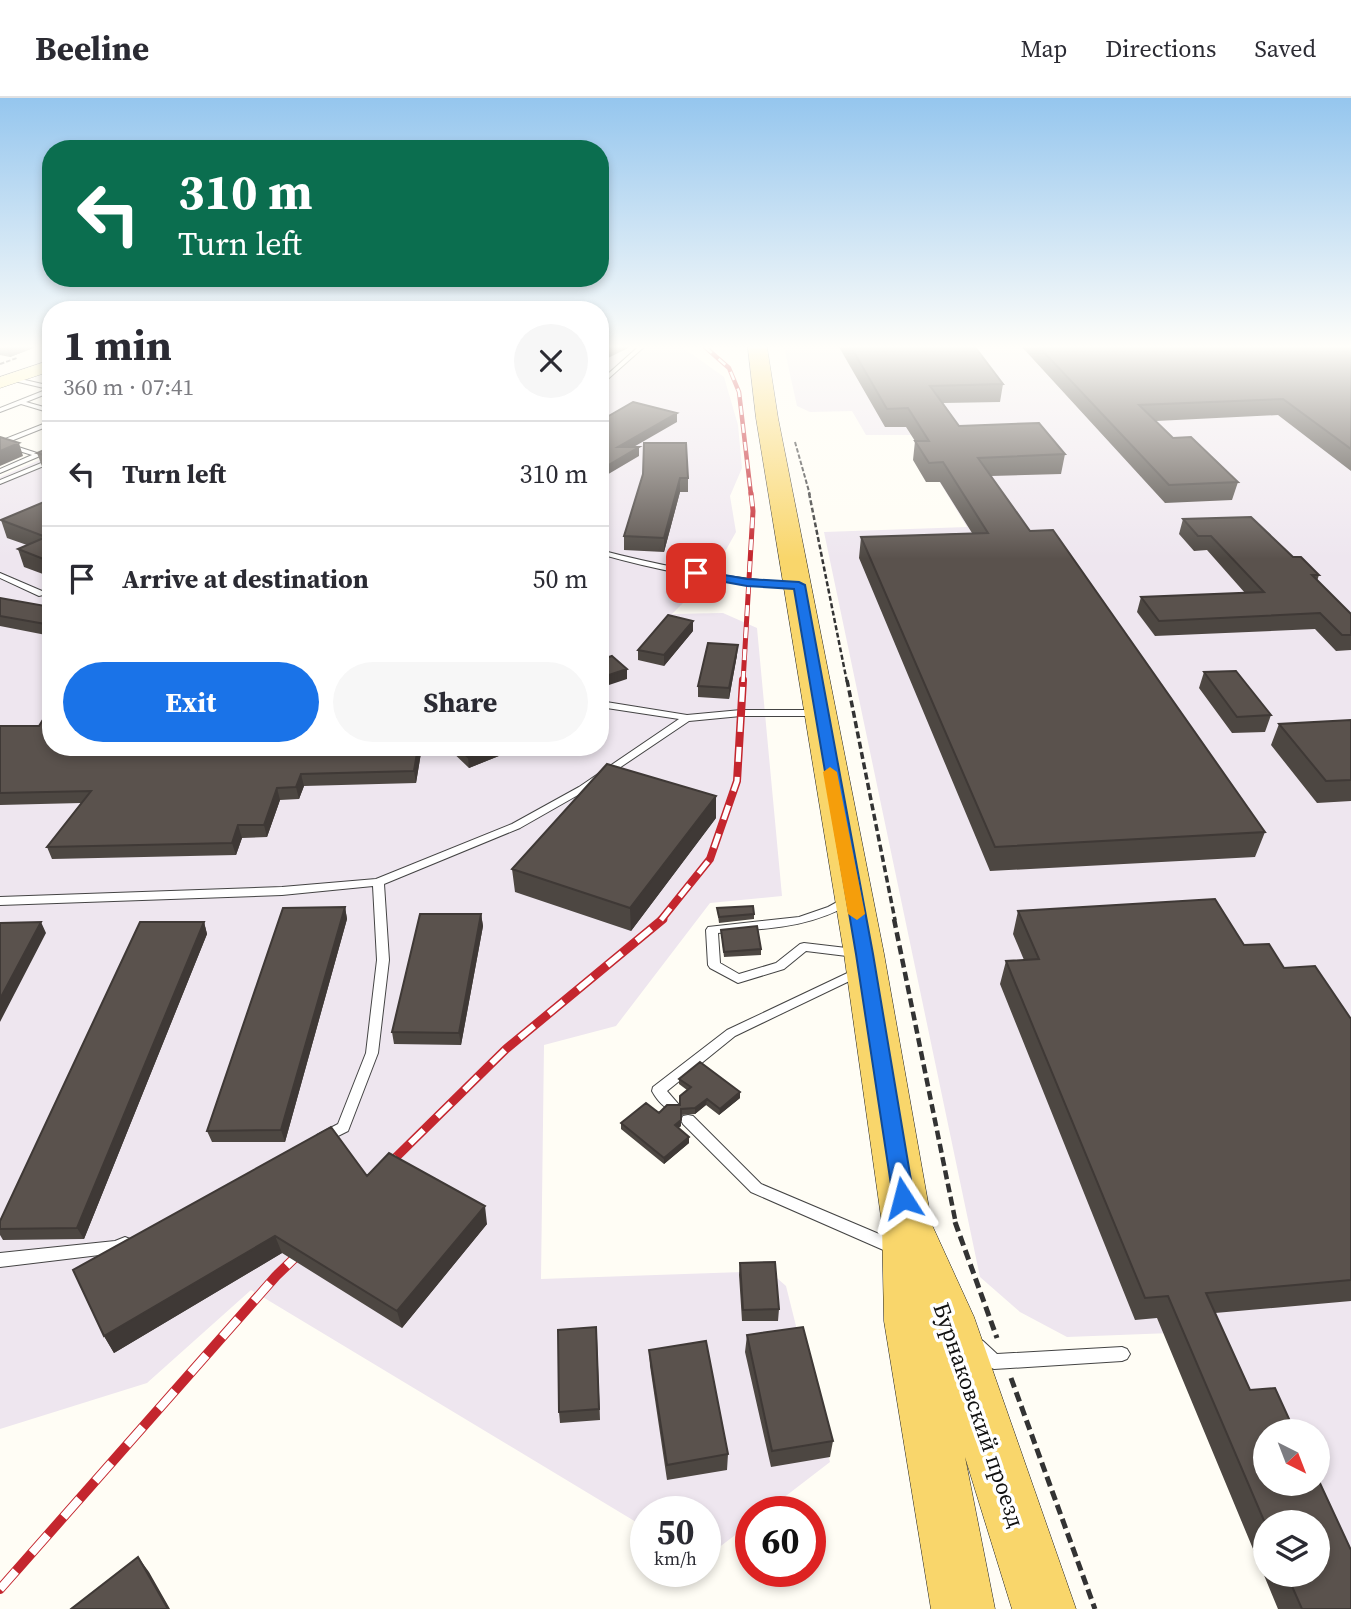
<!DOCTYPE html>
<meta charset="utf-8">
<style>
:root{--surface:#fff;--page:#f7f7f7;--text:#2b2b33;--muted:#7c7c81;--line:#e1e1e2;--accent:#1a73e8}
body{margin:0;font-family:"Source Serif 4",serif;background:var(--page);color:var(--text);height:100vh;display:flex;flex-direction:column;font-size:26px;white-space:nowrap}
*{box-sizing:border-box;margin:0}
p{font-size:23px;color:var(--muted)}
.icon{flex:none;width:38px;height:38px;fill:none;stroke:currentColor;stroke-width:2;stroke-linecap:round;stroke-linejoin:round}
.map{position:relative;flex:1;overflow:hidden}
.sheet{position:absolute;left:42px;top:203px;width:567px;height:455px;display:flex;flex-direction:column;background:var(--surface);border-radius:28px;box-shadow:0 4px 10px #0003}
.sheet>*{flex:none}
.guide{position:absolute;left:42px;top:42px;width:567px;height:147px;border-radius:28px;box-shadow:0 4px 10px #0003;background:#0b6e4f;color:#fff;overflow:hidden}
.needle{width:46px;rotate:138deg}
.buttons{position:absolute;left:1253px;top:1321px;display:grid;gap:14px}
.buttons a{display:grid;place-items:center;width:77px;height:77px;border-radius:50%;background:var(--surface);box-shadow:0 4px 10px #0003;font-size:35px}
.speed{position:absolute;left:630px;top:1398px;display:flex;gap:14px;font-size:35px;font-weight:700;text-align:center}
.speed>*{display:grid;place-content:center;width:91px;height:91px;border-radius:50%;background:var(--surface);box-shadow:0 4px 10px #0003;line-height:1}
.speed small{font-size:18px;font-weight:400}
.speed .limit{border:10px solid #d22;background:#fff;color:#111}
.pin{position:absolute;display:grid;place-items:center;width:60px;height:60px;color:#fff;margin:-30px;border-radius:14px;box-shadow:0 4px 10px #0006}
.me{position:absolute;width:77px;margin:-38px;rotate:351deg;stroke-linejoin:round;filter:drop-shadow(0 0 5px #0008)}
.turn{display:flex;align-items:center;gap:24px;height:147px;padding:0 21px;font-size:32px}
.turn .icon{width:91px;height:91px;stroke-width:2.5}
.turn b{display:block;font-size:49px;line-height:60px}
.round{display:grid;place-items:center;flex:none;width:74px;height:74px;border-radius:37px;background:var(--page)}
.overview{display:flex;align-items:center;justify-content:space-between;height:119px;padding:0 21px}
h1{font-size:42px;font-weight:700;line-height:52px}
.primary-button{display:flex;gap:14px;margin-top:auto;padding:14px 21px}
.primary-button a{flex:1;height:80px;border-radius:42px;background:var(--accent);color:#fff;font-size:28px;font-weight:700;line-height:80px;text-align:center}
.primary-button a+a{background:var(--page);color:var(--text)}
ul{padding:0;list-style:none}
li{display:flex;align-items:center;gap:21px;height:105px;padding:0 21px;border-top:2px solid var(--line)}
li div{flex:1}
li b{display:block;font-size:26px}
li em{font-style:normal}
header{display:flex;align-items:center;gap:42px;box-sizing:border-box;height:98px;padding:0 35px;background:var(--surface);border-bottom:2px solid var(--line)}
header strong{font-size:33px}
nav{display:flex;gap:38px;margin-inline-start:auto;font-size:24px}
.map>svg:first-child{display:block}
</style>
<header>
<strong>Beeline</strong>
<nav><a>Map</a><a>Directions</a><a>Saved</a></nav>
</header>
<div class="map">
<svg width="1351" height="1511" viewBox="0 0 1351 1511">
<rect width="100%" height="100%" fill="#fffdf5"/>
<path fill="#eee6ef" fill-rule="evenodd" d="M600 249H682L724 279 738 327 742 370 730 398 736 434 713 475 672 516 723 515 757 530 782 798 710 805 616 928 544 947 541 1181 769 1173 786 1188 830 1364 765 1414H751V1425L705 1460V1414H646V1430L251 1192 147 1285 0 1331V379L51 357V649H600Z
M784 249H1351V1511L1318 1477V1424H1265L1171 1235 1067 1239 1020 1214 980 1179 824 434 967 429 911 337H866L852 313 810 314 797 308ZM1265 1334H1318V1386H1265Z"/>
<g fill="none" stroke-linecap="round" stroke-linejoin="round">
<g stroke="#444" stroke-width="2">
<path id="lane" d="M638 249H644L600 288V283Z
M12 279 51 288V294L26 304 51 311V315L21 306 0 314V310L48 291 10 282V280Z
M51 323V327L6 345 40 356V358L0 375V371L32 357 0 347V343Z
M51 361V365L0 386V382Z
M600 452C665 469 729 481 796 485L800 487C790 492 774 488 762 487 707 482 653 471 600 456Z
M0 475 42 493 51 490V495L39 498 0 480Z
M600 603 687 617 741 612H816L821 615 816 618H741L689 623 585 693 520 730 384 786 389 862 378 955 348 1033 322 1046 317 1045 315 1041 317 1037 338 1026 366 955 377 862 373 788 282 797 0 807V799L282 789 376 781 512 726 579 689 679 621 600 609Z
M848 798 853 802 852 805C808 831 767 830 718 835L720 865 739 876 776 865 800 846 804 845 855 851 859 852 861 855 859 858 855 859 806 853 784 871 738 885 710 870 708 867 706 832 708 829 799 819 828 809Z
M858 870 862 871 864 874 862 877 735 938 667 993 680 1008 678 1012C667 1015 657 1002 652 993L653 989 727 932Z
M688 1017 693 1018 761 1086 898 1144 900 1149 898 1154 893 1155 888 1154 751 1094 683 1026 681 1022 683 1018Z
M125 1139 130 1141 132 1145 130 1149 116 1155 0 1169V1155L115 1143Z
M978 1241 983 1243 997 1256 1122 1249 1127 1251 1130 1256 1127 1261 1122 1263 994 1271C985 1268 974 1257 970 1248L973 1243Z"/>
</g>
<g stroke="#333" stroke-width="1">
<path id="secondary" d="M51 262V273L0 290V279Z"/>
</g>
<g stroke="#222" stroke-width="1">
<path id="primary" d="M748 249H767L778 320 884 856 932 1127 974 1219 1076 1511H1012L965 1359 995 1511H931L884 1223 882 1126 844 856 756 320Z"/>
</g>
<path stroke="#333" stroke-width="2" stroke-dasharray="4.5 2" stroke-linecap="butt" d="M0 266 17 260
M795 344 810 397"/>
<path stroke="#333" stroke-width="2.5" stroke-dasharray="5 2.5" stroke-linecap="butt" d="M809 395 847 584"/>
<path stroke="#333" stroke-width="3.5" stroke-dasharray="7 3.5" stroke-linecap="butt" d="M847 582 895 822"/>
<path stroke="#333" stroke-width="4.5" stroke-dasharray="9 4.5" stroke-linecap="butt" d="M894 821 956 1126"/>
<path stroke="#333" stroke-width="5" stroke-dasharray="10 5" stroke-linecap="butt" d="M955 1124 997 1240
M1011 1280 1095 1511"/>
<use href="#lane" fill="#fff" fill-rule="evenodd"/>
<use href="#secondary" fill="#fff6b0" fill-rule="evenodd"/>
<use href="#primary" fill="#f9d66b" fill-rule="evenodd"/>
<g stroke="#c4262e" stroke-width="4.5">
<path id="rail-far4" d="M705 249 729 270 739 294 751 397"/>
</g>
<g stroke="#c4262e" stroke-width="5">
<path id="rail-far3" d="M743 584 753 413 751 395"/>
</g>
<g stroke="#c4262e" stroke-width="8">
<path id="rail-far2" d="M661 822 710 761 737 683 743 582"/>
</g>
<g stroke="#c4262e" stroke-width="9">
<path id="rail-far1" d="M383 1072 506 951 663 821"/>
</g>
<g stroke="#c4262e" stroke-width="10">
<path id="rail" d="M0 1491 276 1178 306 1149"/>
</g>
<use href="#rail-far4" stroke="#fff" stroke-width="2.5" stroke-dasharray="9" stroke-linecap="butt"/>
<use href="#rail-far3" stroke="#fff" stroke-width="3.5" stroke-dasharray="11" stroke-linecap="butt"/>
<use href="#rail-far2" stroke="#fff" stroke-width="5" stroke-dasharray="15" stroke-linecap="butt"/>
<use href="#rail-far1" stroke="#fff" stroke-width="6" stroke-dasharray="19" stroke-linecap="butt"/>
<use href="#rail" stroke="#fff" stroke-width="8" stroke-dasharray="24" stroke-linecap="butt"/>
</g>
<path fill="#4d4742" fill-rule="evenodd" d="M0 249H36L10 259 0 257Z
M839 249H975L1003 286 1000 304 943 305 959 328 1065 356 1061 376 991 378 1030 433 1265 734 1255 759 990 773 859 460 861 439 972 435 940 384H926L913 362 915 343 906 329H885Z
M1022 249H1351V373L1278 317 1156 323 1173 340 1238 384 1232 402 1165 405Z
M51 349V374L43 371 37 355Z
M643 376 688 380V394H680L664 454 624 452V438Z
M51 401V479L24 469 18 451 27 447 7 440 1 422Z
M1183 421 1293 459 1319 477 1317 483 1351 516V552L1336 553 1315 531 1155 538 1137 514 1141 499 1245 495 1207 452 1194 453 1179 436Z
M0 500 51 509V538L0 528Z
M693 533 664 568 638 562V552Z
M737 557 729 601 698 599V588Z
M1204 574 1271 617 1265 634 1232 635 1199 590Z
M1351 622V703L1317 705 1271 647 1279 626Z
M0 628 51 649H422L416 685 304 688 299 701 280 702 267 739 242 740 236 757 52 761 47 749 81 705 0 707Z
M447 649H521L469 670Z
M716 720 631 833 515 794 512 771Z
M345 809 347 821 285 1044H212L207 1033Z
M717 810 754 816V821L719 825Z
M1018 813 1244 847 1284 870 1351 921V1203L1215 1215 1351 1511H1278L1157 1220 1135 1222 1000 886 1006 863 1024 862 1013 836ZM1265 1424 1318 1477H1265Z
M481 816 483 828 461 947 394 946 392 934Z
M204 824 207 836 84 1141 3 1142 0 1137V1123Z
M721 832 761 851V857L724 859Z
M679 981 740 1000 719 1017 706 1007 695 1016 681 1017V1028L678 1030 689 1039V1045L664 1066 621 1031V1025L680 1007 687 992 679 986Z
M367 1078 487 1126 402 1230 282 1155 114 1255 104 1238Z
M740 1165 779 1211 778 1223H742L739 1177Z
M747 1237 833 1343 830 1359 771 1369 745 1254Z
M597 1240 600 1322 560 1325 559 1314Z
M649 1252 728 1356 727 1372 667 1382 650 1268Z"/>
<path fill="#3f3936" d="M6 249H36L10 259Z
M603 249H630L600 264V251Z
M677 315V324L618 358V349Z
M19 345 23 358 0 368V353Z
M639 349V358L600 381V372Z
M680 380V394L664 454V440Z
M693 523V533L664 568V557Z
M738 547 737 557 729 601V590Z
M627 571V581L600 590V580Z
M418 649H422L416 685 414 673Z
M493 649H521L469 670 468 659Z
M301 676 304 688 299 701 296 689Z
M277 690 280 702 267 739 264 727Z
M716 698V720L631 833 630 810Z
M238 727 242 740 236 757 232 745Z
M345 809 347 821 285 1044 281 1032Z
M481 816 483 828 461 947 459 935Z
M41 824 46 835 0 924V901Z
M204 824 207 836 84 1141 77 1130Z
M740 994V1000L719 1017 720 1011Z
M707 1001 706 1007 695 1016V1010Z
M681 1022V1028L675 1033V1027Z
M689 1039V1045L664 1066V1060Z
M485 1108 487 1126 402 1230 397 1213Z
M275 1138 282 1155 114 1255 104 1238Z
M138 1459 149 1474 170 1511H168Z"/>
<path fill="#5a524d" stroke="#3f3936" stroke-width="2" d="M851 249H975L1003 286 930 288 959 328 1039 325 1065 356 978 360 1030 433 1053 432 1265 734 995 749 861 439 988 435 943 364 929 365 915 343H929L908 310 887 311Z
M1039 249H1351V351L1283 301 1139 307 1173 340 1191 339 1238 384 1169 387Z
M633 304 677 315 618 349H639L600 372V323Z
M0 339 19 345 0 353Z
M644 345H686L688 380H680L664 440 624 438 643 376Z
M51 349V359L37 355Z
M51 401V464L18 451 46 439 1 422Z
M1251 419 1293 459H1301L1319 477H1312L1351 516V537H1342L1320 515 1159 523 1141 499 1264 494 1211 438H1198L1183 421Z
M0 500 51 509V527L0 518Z
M668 517 693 523 664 557 638 552Z
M708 545 738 547 729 590 698 588Z
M612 558 627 571 600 580V562Z
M1236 573 1271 617 1237 619 1204 574Z
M51 609V649H418L414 673 301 676 296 689 277 690 264 727H238L232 745 47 749 91 693 0 695V628H39Z
M1351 622V682L1326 683 1279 626Z
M457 649H493L468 659Z
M607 666 716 698 630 810 512 771Z
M1215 801 1244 847 1269 846 1284 870 1315 868 1351 921V1182L1206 1195 1250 1292 1275 1290 1295 1334H1265V1386H1318V1381L1351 1452V1511H1302L1287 1477H1318V1424L1265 1425 1168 1198 1145 1200 1006 863 1039 861 1018 813Z
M753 808 754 816 719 819 717 810Z
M345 809 281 1032 207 1033 283 810Z
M420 816H481L459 935 392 934Z
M41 824 0 901V825Z
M140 824H204L77 1130 0 1131V1123Z
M757 828 761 851 724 854 721 832Z
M700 964 740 994 720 1011 707 1001 695 1010 681 1011V1022L675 1027 689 1039 664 1060 621 1025 646 1005 659 1015 667 1007H680V998L691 989 679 981Z
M331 1029 367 1078 389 1055 485 1108 397 1213 275 1138 104 1238 73 1172Z
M775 1164 779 1211 743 1212 740 1165Z
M596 1229 599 1311 559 1314 558 1232Z
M803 1229 833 1343 772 1353 747 1237Z
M706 1243 728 1356 667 1367 649 1252Z
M138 1459 168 1511H71Z"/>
<linearGradient id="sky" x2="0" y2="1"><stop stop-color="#95c6ee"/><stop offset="0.54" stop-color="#fffefa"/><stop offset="1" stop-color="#fffefa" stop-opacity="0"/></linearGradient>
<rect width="1351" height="461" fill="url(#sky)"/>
<path fill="#1a73e8" stroke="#114b97" stroke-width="2" d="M696 472 747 481 799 484 805 487 873 856 914 1100 911 1107 903 1109 896 1107 893 1100 856 856 794 491 747 488 692 478 690 475Z"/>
<path fill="#f59e0b" d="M830 669 837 674 865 816 857 822 848 816 823 674Z"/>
<g text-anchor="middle" stroke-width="7" stroke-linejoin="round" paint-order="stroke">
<g font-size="23" fill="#111" stroke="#fff">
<text transform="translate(979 1317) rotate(71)" y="8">Бурнаковский проезд</text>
</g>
</g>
</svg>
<div class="buttons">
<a><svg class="needle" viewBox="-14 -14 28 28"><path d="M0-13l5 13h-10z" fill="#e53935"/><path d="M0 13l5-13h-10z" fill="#7c7c81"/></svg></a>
<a><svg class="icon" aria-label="layers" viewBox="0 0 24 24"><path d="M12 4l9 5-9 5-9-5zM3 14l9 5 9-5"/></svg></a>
</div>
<div class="speed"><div>50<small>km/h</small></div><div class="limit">60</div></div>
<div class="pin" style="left:696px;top:475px;background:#d93025"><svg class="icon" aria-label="arrive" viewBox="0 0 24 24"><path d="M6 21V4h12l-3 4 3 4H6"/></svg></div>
<svg class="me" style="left:903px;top:1100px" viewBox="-20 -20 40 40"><path d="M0-17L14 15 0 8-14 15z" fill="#1a73e8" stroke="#fff" stroke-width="4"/></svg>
<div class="guide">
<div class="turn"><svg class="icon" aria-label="left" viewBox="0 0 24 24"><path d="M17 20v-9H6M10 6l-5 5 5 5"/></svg><div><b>310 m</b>Turn left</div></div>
</div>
<section class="sheet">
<div class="overview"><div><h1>1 min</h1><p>360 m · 07:41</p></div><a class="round"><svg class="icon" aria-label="close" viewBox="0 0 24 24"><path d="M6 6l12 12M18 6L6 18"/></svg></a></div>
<ul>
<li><svg class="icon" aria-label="left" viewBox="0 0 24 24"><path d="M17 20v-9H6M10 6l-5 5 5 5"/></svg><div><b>Turn left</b></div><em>310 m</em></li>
<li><svg class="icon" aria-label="arrive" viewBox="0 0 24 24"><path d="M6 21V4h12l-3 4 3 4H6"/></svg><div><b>Arrive at destination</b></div><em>50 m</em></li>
</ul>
<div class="primary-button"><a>Exit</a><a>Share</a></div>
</section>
</div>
